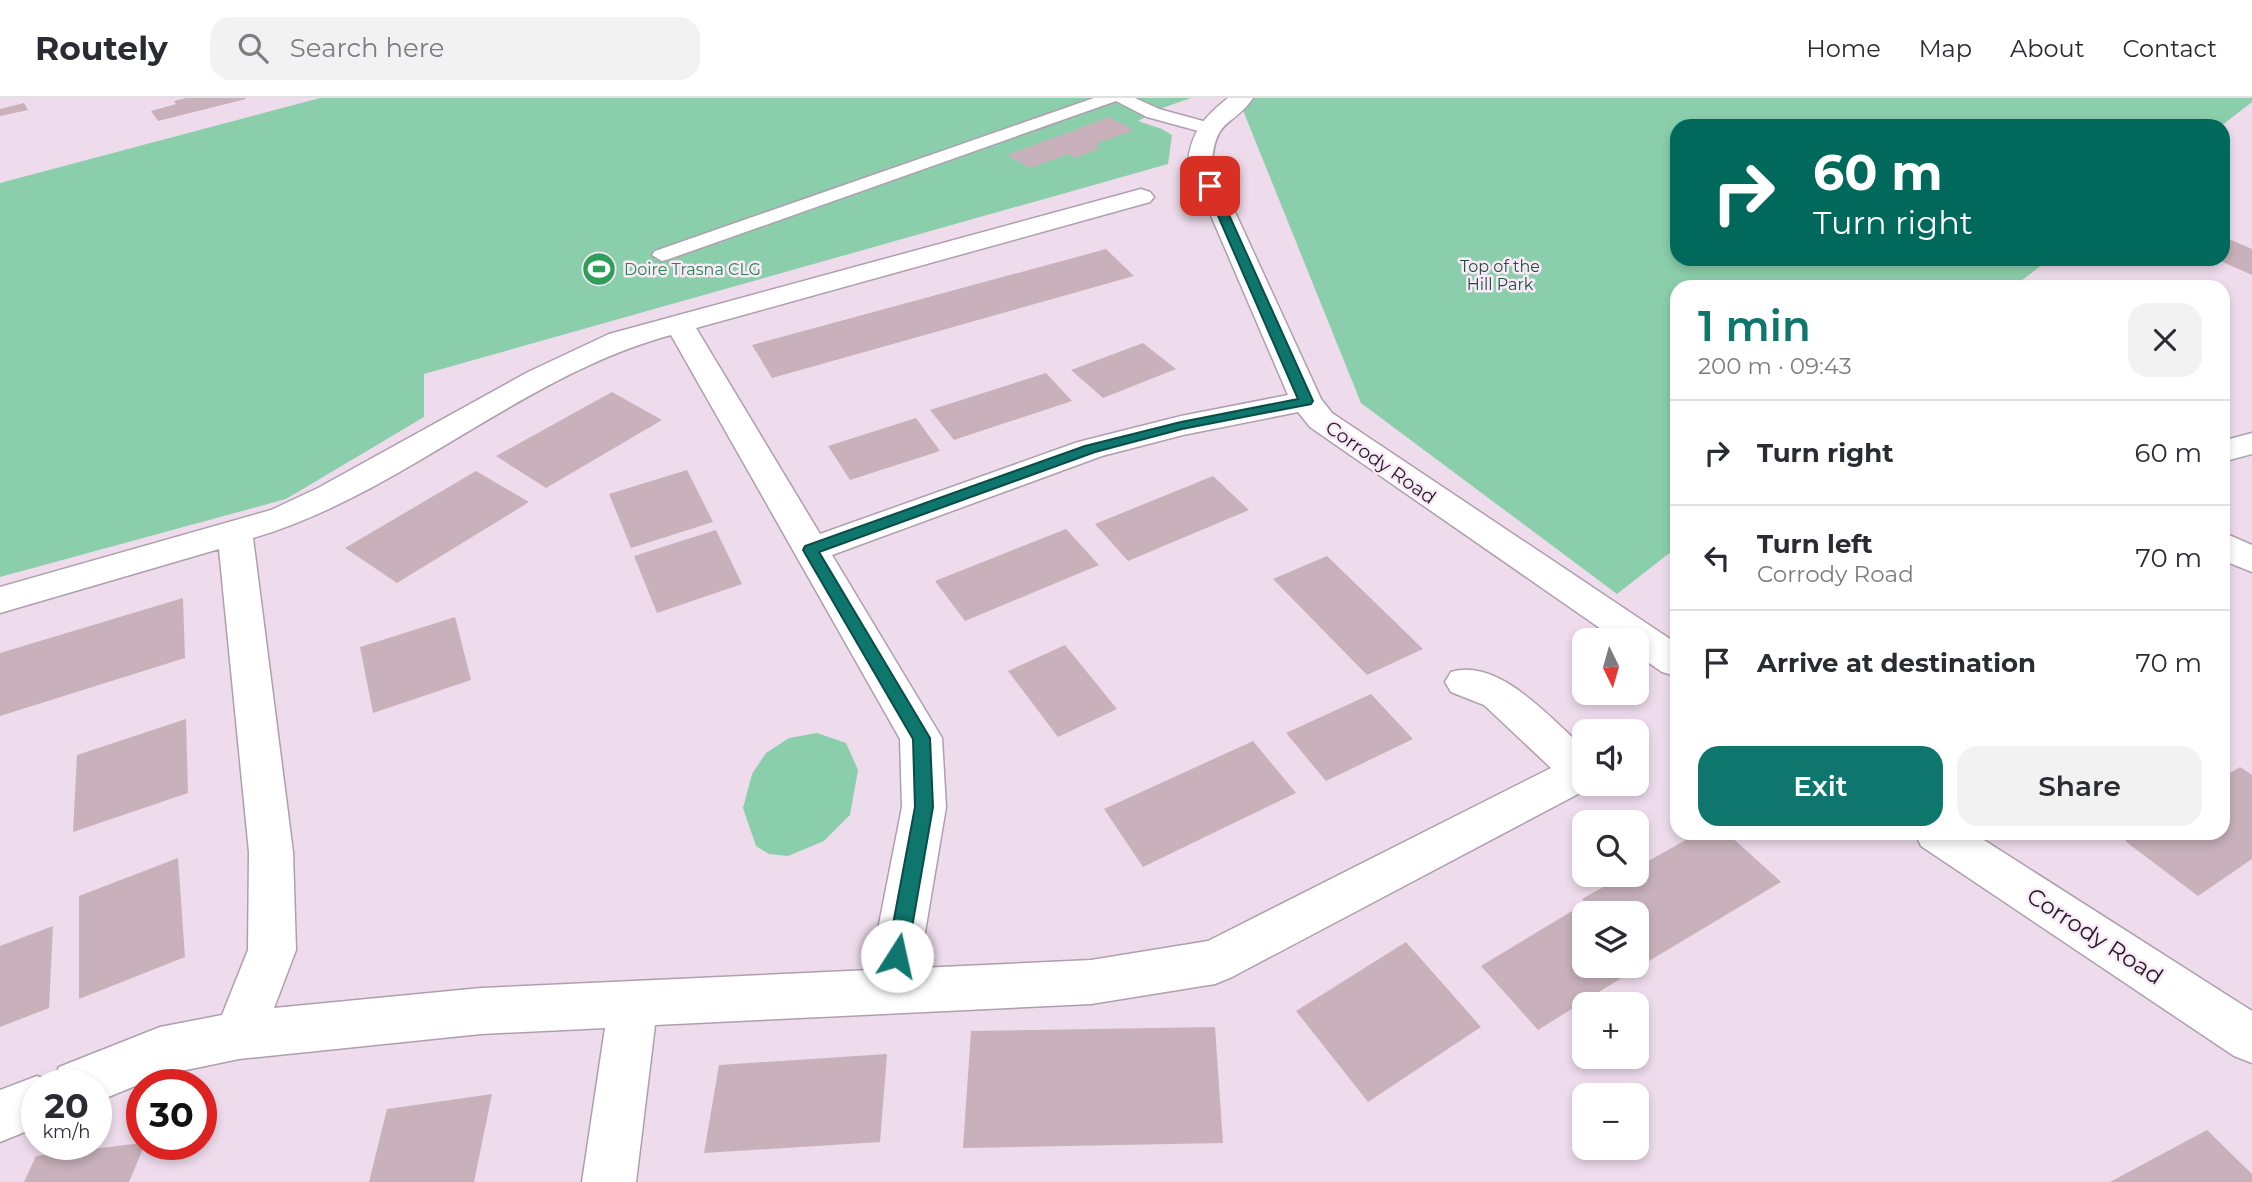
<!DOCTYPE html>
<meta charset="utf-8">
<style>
:root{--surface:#fff;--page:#f2f2f3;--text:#2b2b33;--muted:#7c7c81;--line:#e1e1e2;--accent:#0f766e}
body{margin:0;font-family:Montserrat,sans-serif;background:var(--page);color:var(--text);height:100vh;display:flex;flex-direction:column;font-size:26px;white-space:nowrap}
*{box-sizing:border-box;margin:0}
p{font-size:23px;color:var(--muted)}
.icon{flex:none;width:38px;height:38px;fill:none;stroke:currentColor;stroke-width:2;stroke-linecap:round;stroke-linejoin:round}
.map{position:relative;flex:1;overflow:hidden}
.panel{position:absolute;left:1670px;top:182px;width:560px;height:560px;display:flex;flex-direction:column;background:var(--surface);border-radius:21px;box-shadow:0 4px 10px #0003}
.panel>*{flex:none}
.top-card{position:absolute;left:1670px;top:21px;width:560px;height:147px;border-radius:21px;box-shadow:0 4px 10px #0003;background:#00695c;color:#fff;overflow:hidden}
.needle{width:46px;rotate:175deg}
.fabs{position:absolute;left:1572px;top:530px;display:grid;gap:14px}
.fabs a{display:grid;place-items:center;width:77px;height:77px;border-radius:14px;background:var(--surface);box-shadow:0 4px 10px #0003;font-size:35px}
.speed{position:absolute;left:21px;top:971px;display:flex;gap:14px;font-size:35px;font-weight:700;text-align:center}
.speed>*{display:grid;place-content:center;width:91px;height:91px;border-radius:50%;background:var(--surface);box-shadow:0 4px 10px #0003;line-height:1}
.speed small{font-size:18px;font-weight:400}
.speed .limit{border:10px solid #d22;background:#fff;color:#111}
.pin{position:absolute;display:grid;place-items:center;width:60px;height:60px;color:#fff;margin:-30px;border-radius:14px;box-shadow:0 4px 10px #0006}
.me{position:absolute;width:77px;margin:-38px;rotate:10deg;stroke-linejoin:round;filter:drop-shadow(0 0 5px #0008)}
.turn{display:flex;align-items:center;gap:24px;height:147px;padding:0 28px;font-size:32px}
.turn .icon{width:91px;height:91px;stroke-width:2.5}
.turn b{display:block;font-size:49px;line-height:60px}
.round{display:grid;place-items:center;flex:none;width:74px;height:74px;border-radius:21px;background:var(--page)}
.overview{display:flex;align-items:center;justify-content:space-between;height:119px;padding:0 28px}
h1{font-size:42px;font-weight:600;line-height:52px;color:var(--accent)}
.cta{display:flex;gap:14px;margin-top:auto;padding:14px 28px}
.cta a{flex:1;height:80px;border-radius:21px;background:var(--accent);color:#fff;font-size:28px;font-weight:600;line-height:80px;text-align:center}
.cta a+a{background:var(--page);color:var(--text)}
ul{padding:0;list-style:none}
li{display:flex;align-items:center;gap:21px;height:105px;padding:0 28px;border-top:2px solid var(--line)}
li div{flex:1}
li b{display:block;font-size:26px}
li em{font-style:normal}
header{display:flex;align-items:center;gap:42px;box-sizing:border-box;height:98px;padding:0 35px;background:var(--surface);border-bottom:2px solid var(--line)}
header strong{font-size:33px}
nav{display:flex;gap:38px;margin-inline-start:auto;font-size:24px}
.search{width:490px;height:63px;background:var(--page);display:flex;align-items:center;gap:18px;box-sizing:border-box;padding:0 24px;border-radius:21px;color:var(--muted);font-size:26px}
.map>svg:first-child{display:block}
</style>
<header>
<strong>Routely</strong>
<div class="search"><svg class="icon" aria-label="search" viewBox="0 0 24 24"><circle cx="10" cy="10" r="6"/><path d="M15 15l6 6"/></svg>Search here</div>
<nav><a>Home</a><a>Map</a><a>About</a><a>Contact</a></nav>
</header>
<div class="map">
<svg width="2252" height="1084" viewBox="0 0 2252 1084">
<rect width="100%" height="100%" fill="#eedcec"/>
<path fill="#8bceab" d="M320 0H1191L1165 9 1138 23 1162 31 1172 37 1168 66 424 276V319L286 401 0 479V85Z
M1238 0H2252V4L2221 28H1676V161H2050L2013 189H1676V450L1617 496 1361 305Z
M817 635 846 645 858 672 850 717 824 743 788 758 769 756 756 748 743 710 752 676 766 655 789 640Z"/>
<path fill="#c8b1ba" d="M186 0H246V1L158 23 151 13 176 6 174 3Z
M24 5 28 12 0 18V11Z
M1109 19 1134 32 1095 46 1101 50 1075 60 1069 56 1030 70 1007 57Z
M2222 138 2252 151V177L2216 161H2222Z
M1106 151 1134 178 772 280 752 247Z
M1143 245 1176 271 1103 300 1071 272Z
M1046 275 1072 303 954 342 930 312Z
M612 294 662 322 546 390 496 358Z
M916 320 940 353 850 382 828 348Z
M687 372 713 424 631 450 609 396Z
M476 373 529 404 397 485 345 450Z
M1213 378 1249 412 1128 463 1095 426Z
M1066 431 1099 467 965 523 935 483Z
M716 432 742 486 657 515 634 458Z
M1327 458 1389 518 1423 551 1367 577 1273 481Z
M183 500 185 560 0 618V555Z
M455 519 471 582 373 615 360 549Z
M1065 547 1117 611 1058 639 1008 573Z
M1371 596 1413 641 1326 683 1286 635Z
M186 621 188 695 73 734 77 657Z
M1253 643 1296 695 1143 769 1104 711Z
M2240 669 2252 677V761L2198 798 2125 743 2138 735H2222V680Z
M1698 735H1727L1781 784 1644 866 1636 859V816H1595L1582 801 1625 777H1636V770Z
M178 760 185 859 79 901V798Z
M1572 813 1584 825V868H1625L1631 874 1538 932 1481 868Z
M53 828 49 910 0 929V848Z
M1406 844 1481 929 1368 1004 1296 913Z
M1215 929 1223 1045 963 1050 971 933Z
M887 956 880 1044 704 1055 719 967Z
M492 996 474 1084H369L387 1011Z
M2207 1032 2252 1076V1084H2110Z
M142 1045 145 1046 129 1084H24L36 1058Z"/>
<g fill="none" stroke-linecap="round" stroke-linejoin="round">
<g stroke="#af9fae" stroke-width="3">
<path id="lane" d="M1094 0H1135L1159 11 1214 26 1216 30 1208 35 1202 34 1147 19 1116 3 669 161 662 163 652 157 655 153Z"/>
</g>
<g stroke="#af9fae" stroke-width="3">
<path id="street" d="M1228 0H1253C1233 29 1216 19 1212 64L1321 301 1332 315 1676 545V578L1662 574 1636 556V542H1617L1310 329 1298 314 1183 337 1102 358 832 457 942 640 946 709 919 870 1091 862 1208 843 1551 670 1484 607 1451 594 1445 584 1451 574C1499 559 1551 621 1584 650V686H1597L1232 879 1215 886 1091 906 655 927 636 1084H582L605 930 481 936 239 961 162 977 96 1004V987H37V1029L0 1044V992L37 978 53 984 59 969 160 929 222 917 248 852 249 754 219 451 0 515V489L271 412 318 390 528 274 609 236 1141 91 1150 94 1154 99 1150 104 696 230 820 436 1078 344 1181 318 1288 297 1188 64C1191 34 1205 18 1228 0ZM671 237 900 641 902 709 870 872 481 890 274 910 296 852 293 754 253 440C403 396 520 278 671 237Z
M2252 335V356L2222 364V343Z
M2222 434 2252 447V474L2222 462Z
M1915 735H1973L2252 913V965L2234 958 1921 748Z"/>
</g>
<use href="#lane" fill="#fff" fill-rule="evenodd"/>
<use href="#street" fill="#fff" fill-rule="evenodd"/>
</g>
<path fill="#0f766e" stroke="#0a4d48" stroke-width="2" d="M1207 85 1216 88 1313 303 1311 306 1182 331 1095 354 819 454 930 640 933 709 907 858 904 864 897 867 890 864 887 858 915 709 913 641 803 452 805 448 1085 348 1181 324 1298 301 1205 88Z"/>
<defs>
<g id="stadium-disc" transform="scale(1.75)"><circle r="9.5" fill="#2e9e5b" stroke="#fbe9f9"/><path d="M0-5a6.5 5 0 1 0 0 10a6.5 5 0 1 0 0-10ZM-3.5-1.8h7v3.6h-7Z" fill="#fff"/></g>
</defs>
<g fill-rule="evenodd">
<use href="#stadium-disc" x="599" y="171"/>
</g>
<g text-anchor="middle" stroke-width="5" stroke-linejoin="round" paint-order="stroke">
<g font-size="16" fill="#17543a" stroke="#fbe9f9">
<text x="1500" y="174">Top of the<tspan x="1500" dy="18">Hill Park</tspan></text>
</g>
<g font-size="16" fill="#27864d" stroke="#fbe9f9" text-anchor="start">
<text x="624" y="177">Doire Trasna CLG</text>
</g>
<g font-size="19" fill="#241e24" stroke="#fbe9f9">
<text transform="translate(1381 364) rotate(35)" y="7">Corrody Road</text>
</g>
<g font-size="23" fill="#241e24" stroke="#fbe9f9">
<text transform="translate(2095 838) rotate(33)" y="8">Corrody Road</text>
</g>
</g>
</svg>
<div class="fabs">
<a><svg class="needle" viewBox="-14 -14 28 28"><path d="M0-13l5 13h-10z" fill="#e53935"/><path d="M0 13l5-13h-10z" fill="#7c7c81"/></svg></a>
<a><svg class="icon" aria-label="sound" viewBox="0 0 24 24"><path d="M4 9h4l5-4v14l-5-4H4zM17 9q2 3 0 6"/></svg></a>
<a><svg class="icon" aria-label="search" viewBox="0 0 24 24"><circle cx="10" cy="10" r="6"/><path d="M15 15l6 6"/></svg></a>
<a><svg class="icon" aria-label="layers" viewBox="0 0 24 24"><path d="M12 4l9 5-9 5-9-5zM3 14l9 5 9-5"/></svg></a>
<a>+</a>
<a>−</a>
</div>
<div class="speed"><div>20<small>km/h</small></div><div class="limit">30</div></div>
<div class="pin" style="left:1210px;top:88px;background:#d93025"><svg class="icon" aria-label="arrive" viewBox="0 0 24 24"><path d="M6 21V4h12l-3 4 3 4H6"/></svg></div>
<svg class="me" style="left:897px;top:858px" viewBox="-20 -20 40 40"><circle r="19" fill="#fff"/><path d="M0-13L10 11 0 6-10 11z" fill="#0f766e"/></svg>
<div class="top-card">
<div class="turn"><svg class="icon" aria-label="right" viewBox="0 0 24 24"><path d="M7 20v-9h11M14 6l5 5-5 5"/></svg><div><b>60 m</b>Turn right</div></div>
</div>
<section class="panel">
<div class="overview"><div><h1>1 min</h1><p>200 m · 09:43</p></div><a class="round"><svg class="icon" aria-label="close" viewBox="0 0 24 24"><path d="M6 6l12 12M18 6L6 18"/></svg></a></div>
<ul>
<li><svg class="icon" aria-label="right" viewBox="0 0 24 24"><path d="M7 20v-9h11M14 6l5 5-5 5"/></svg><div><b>Turn right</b></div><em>60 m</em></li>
<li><svg class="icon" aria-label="left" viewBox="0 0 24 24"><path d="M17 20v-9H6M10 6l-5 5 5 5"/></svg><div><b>Turn left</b><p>Corrody Road</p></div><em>70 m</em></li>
<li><svg class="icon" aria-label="arrive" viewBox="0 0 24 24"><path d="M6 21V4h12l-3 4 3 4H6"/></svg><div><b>Arrive at destination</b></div><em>70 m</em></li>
</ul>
<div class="cta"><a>Exit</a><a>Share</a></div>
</section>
</div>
